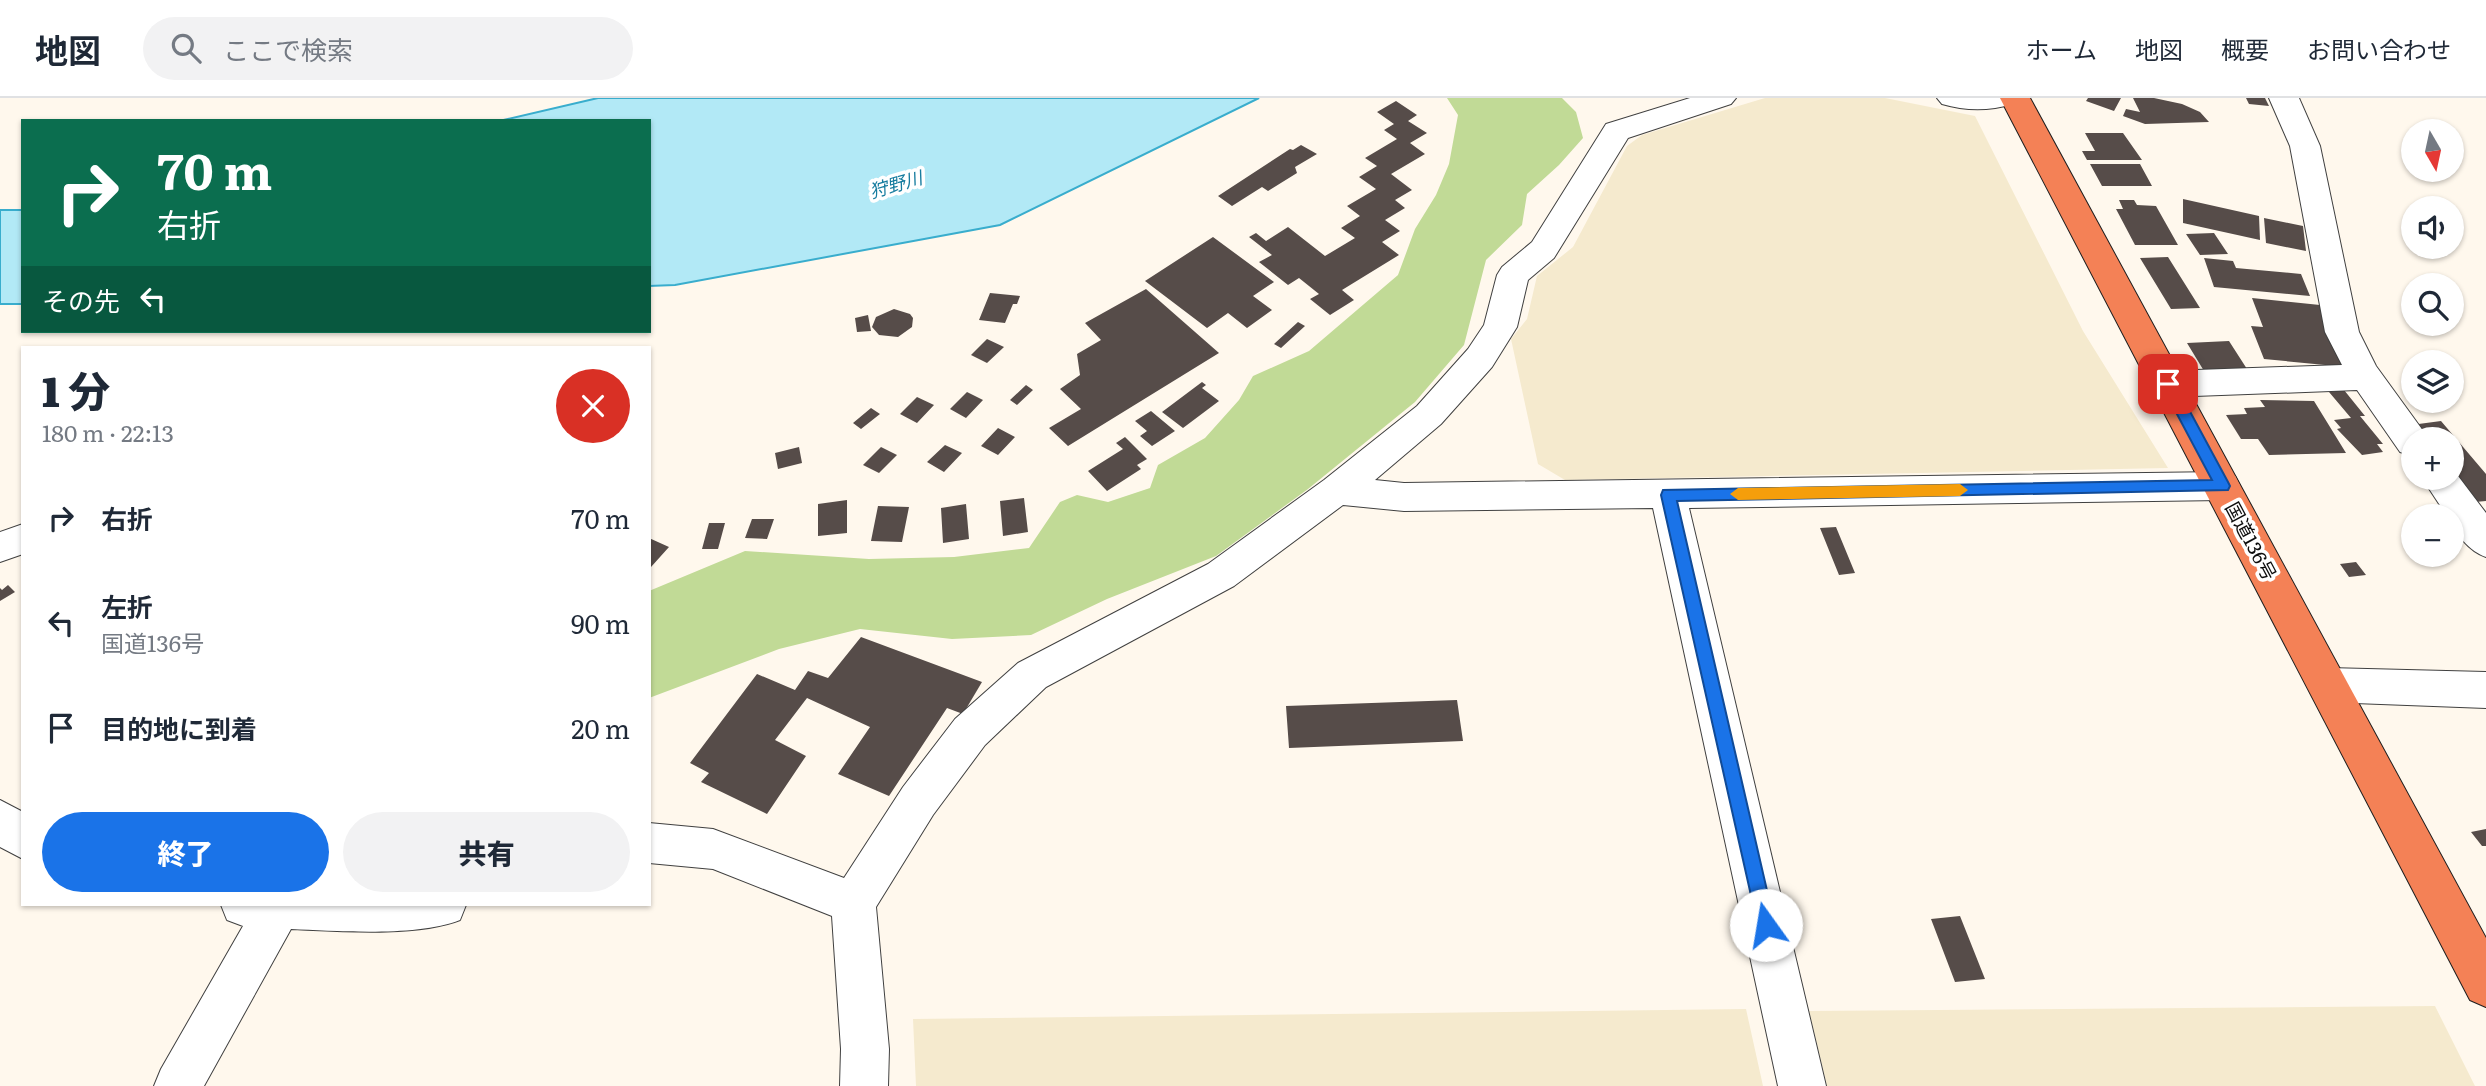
<!DOCTYPE html>
<html lang="ja">
<meta charset="utf-8">
<style>
:root{--surface:#fff;--page:#f2f2f3;--text:#1f2937;--muted:#747a83;--line:#e0e1e3;--accent:#1a73e8}
body{margin:0;font-family:Literata,"Noto Sans JP",serif;background:var(--page);color:var(--text);height:100vh;display:flex;flex-direction:column;font-size:26px;white-space:nowrap}
*{box-sizing:border-box;margin:0}
p{font-size:23px;color:var(--muted)}
.icon{flex:none;width:38px;height:38px;fill:none;stroke:currentColor;stroke-width:2;stroke-linecap:round;stroke-linejoin:round}
.map{position:relative;flex:1;overflow:hidden}
.panel{position:absolute;left:21px;top:248px;width:630px;height:560px;display:flex;flex-direction:column;background:var(--surface);border-radius:0px;box-shadow:0 2px 5px #0004}
.panel>*{flex:none}
.hud{position:absolute;left:21px;top:21px;width:630px;height:214px;border-radius:0px;box-shadow:0 2px 5px #0004;background:#0b6e4f;color:#fff;overflow:hidden}
.needle{width:46px;rotate:171deg}
.tools{position:absolute;left:2401px;top:21px;display:grid;gap:14px}
.tools a{display:grid;place-items:center;width:63px;height:63px;border-radius:50%;background:var(--surface);box-shadow:0 2px 5px #0004;font-size:35px}
.pin{position:absolute;display:grid;place-items:center;width:60px;height:60px;color:#fff;margin:-30px;border-radius:14px;box-shadow:0 4px 10px #0006}
.me{position:absolute;width:77px;margin:-38px;rotate:347deg;stroke-linejoin:round;filter:drop-shadow(0 0 5px #0008)}
.turn{display:flex;align-items:center;gap:24px;height:147px;padding:0 21px;font-size:32px}
.turn .icon{width:91px;height:91px;stroke-width:2.5}
.turn b{display:block;font-size:49px;line-height:60px}
.then{display:flex;align-items:center;height:66px;padding:0 21px;background:#0003;gap:14px;font-size:26px}
.round{display:grid;place-items:center;flex:none;width:74px;height:74px;border-radius:37px;background:var(--page)}
.summary{display:flex;align-items:center;justify-content:space-between;height:119px;padding:0 21px}
h1{font-size:42px;font-weight:800;line-height:52px}
.cta{display:flex;gap:14px;margin-top:auto;padding:14px 21px}
.cta a{flex:1;height:80px;border-radius:42px;background:var(--accent);color:#fff;font-size:28px;font-weight:800;line-height:80px;text-align:center}
.cta a+a{background:var(--page);color:var(--text)}
ul{padding:0;list-style:none}
li{display:flex;align-items:center;gap:21px;height:105px;padding:0 21px}
li div{flex:1}
li b{display:block;font-size:26px}
li em{font-style:normal}
header{display:flex;align-items:center;gap:42px;box-sizing:border-box;height:98px;padding:0 35px;background:var(--surface);border-bottom:2px solid var(--line)}
header strong{font-size:33px}
nav{display:flex;gap:38px;margin-inline-start:auto;font-size:24px}
.search{width:490px;height:63px;background:var(--page);display:flex;align-items:center;gap:18px;box-sizing:border-box;padding:0 24px;border-radius:38px;color:var(--muted);font-size:26px}
.map>svg:first-child{display:block}
</style>
<header>
<strong>地図</strong>
<div class="search"><svg class="icon" aria-label="search" viewBox="0 0 24 24"><circle cx="10" cy="10" r="6"/><path d="M15 15l6 6"/></svg>ここで検索</div>
<nav><a>ホーム</a><a>地図</a><a>概要</a><a>お問い合わせ</a></nav>
</header>
<div class="map">
<svg width="2486" height="988" viewBox="0 0 2486 988">
<rect width="100%" height="100%" fill="#fff8ed"/>
<path fill="#f5eace" d="M1765 0H1885L1975 18 2083 233 2168 370 1565 382 1538 366 1511 241 1527 221 1537 178 1573 149 1627 48 1642 37Z
M2435 908 2475 988H1827L1809 913Z
M1746 911 1763 988H916L913 921Z"/>
<path fill="#c1da96" d="M1447 0H1562L1576 14 1583 40 1559 67 1527 96 1522 127 1486 162 1464 247 1415 304 1308 391 1216 458 1107 501 1031 537 952 541 860 531 779 551 649 600V493L745 453 869 461 954 459 1029 450 1060 404 1077 397 1108 404 1150 390 1158 367 1205 340 1239 302 1253 278 1309 253 1398 177 1415 131 1436 97 1449 66 1458 17Z"/>
<path fill="#b2e9f6" stroke="#39adcd" stroke-width="2" d="M598 0H1259L1000 127 675 187 649 188V23H499Z
M0 112H23V206H0Z"/>
<path fill="#564c49" d="M2088 0H2121L2114 13 2086 3Z
M2133 0H2154L2182 6 2200 14 2209 24 2145 26 2123 18 2126 11 2140 14Z
M2246 0H2265L2269 8 2249 6Z
M1396 3 1417 17 1408 23 1427 35 1410 45 1425 56 1391 76 1412 92 1395 102 1405 110 1385 122 1400 133 1382 144 1399 157 1342 192 1354 202 1330 217 1310 201 1319 196 1299 180 1288 187 1259 164 1272 157 1249 139 1256 135 1266 143 1288 129 1325 158 1355 140 1341 130 1360 118 1347 108 1376 91 1359 79 1377 68 1365 60 1397 41 1384 32 1394 26 1377 14Z
M2085 35H2123L2142 62H2087L2082 53H2095Z
M1301 47 1317 56 1295 69 1297 75 1268 93 1262 89 1232 108 1218 98 1290 51 1293 52Z
M2090 66H2140L2152 88H2102Z
M2183 101 2259 118 2260 142 2183 125Z
M2119 102H2134L2137 107 2156 108 2178 147H2135L2116 111H2123Z
M2264 120 2303 128 2306 153 2266 145Z
M2214 135 2228 156 2200 157 2186 136Z
M1213 139 1274 184 1253 198 1272 212 1247 230 1228 215 1207 230 1145 183Z
M2168 159 2200 210 2171 211 2140 160Z
M2204 160 2233 163 2236 170 2301 176 2310 198 2214 189Z
M1146 191 1219 255 1068 348 1049 330 1081 311 1060 291 1080 277 1077 256 1101 242 1085 225Z
M990 195 1020 198 1017 206H1013L1005 225 979 222Z
M2252 200 2320 207 2346 269 2264 261 2251 228 2263 229Z
M894 211 910 216 913 220 912 229 898 239 879 237 872 229 876 219Z
M868 217 871 233 857 234 855 220Z
M1298 224 1305 228 1281 250 1274 246Z
M987 241 1004 249 987 265 971 257Z
M2229 243 2247 271 2204 273 2187 245Z
M1202 284 1206 287 1202 290 1219 303 1183 330 1162 314Z
M1026 287 1033 292 1017 307 1010 302Z
M2344 292 2365 318H2360L2383 346H2377L2383 354 2362 357 2337 331 2341 330 2334 322 2351 320 2329 294Z
M967 294 983 302 966 320 950 311Z
M917 299 934 307 917 325 900 316Z
M2260 302 2314 303 2346 355 2269 357 2258 341H2241L2226 317 2247 316 2244 310 2265 309Z
M871 310 880 316 861 331 853 325Z
M1151 313 1175 333 1152 348 1140 338 1147 333 1135 323Z
M2441 323 2486 376V403L2475 404 2452 376V341H2423L2411 327Z
M998 330 1015 339 998 357 981 348Z
M1125 339 1147 361 1137 367 1141 371 1107 393 1088 373 1123 351 1116 345Z
M945 347 962 355 944 374 927 364Z
M799 349 802 365 778 371 775 355Z
M881 349 897 357 879 375 863 367Z
M1024 400 1028 434 1003 438 1000 403Z
M847 402V435L818 438V406Z
M966 406 969 441 943 445 941 410Z
M878 408 909 409 902 444 871 443Z
M752 421H774L767 441 745 440Z
M709 425H725L718 451H702Z
M1836 429 1855 475 1839 477 1820 430Z
M649 440 669 449 651 469 649 468Z
M2356 464 2366 477 2349 479 2340 466Z
M8 487 15 494 0 503V490L2 492Z
M861 539 982 584 963 616 947 610 889 698 838 676 870 629 807 600 775 642 806 658 767 716 701 684 709 675 690 665 757 576 795 592 808 573 828 580Z
M1457 602 1463 643 1289 650 1286 608Z
M2486 731V748H2482L2471 734Z
M1960 818 1985 881 1955 884 1931 821Z"/>
<g fill="none" stroke-linecap="round" stroke-linejoin="round">
<g stroke="#404040" stroke-width="2">
<path id="minor" d="M1690 0H1736L1731 6 1628 40 1554 160 1528 182 1517 229 1492 269 1441 326 1375 382 1404 385 2222 374 2235 378 2240 388 2235 398 2222 402 1689 410 1826 988H1778L1653 410 1404 413 1343 407 1234 488 1046 589 985 647 933 717 876 809 889 951 888 988H840L841 951 832 818 713 771 649 765V725L713 731 844 780 903 689 955 621 1018 565 1208 466 1324 382 1417 308 1468 251 1484 227 1497 177 1502 169 1532 144 1606 26Z
M1937 0H2018L2013 6C1989 13 1966 13 1942 6Z
M2269 0H2299L2320 48 2359 234 2376 268 2429 341H2413V358L2400 354 2357 292 2168 299 2156 295 2151 286 2156 277 2168 273 2342 267 2325 234 2290 48Z
M2452 370 2486 415V459C2471 454 2452 435 2452 418H2447L2422 380H2452Z
M23 426V456L0 464V434Z
M2328 570 2486 574V610L2328 604 2314 599 2308 587 2314 575Z
M0 702 23 714V761L0 749Z
M221 807H466L460 822C417 839 338 833 291 831L204 988H154L161 971 243 828 227 822Z"/>
</g>
<g stroke="#1e1e1e" stroke-width="2">
<path id="highway" d="M2000 0H2030L2486 840V909L2470 902Z"/>
</g>
<use href="#minor" fill="#fff" fill-rule="evenodd"/>
<use href="#highway" fill="#f48156" fill-rule="evenodd"/>
</g>
<path fill="#1a73e8" stroke="#114b97" stroke-width="2" d="M2168 280 2173 282 2228 384 2230 388 2228 392 1677 403 1775 827 1772 833 1766 836 1759 833 1661 397 1663 392 2212 382 2161 286Z"/>
<path fill="#f59e0b" d="M1960 386 1968 392 1960 398 1738 402 1730 396 1738 390Z"/>
<g text-anchor="middle" stroke-width="7" stroke-linejoin="round" paint-order="stroke">
<g font-size="18" font-style="italic" fill="#167c9f" stroke="#fff">
<text transform="translate(896 87) rotate(-16)" y="6">狩野川</text>
</g>
<g font-size="19" fill="#0d0d0d" stroke="#fff">
<text transform="translate(2251 443) rotate(62)" y="7">国道136号</text>
</g>
</g>
</svg>
<div class="tools">
<a><svg class="needle" viewBox="-14 -14 28 28"><path d="M0-13l5 13h-10z" fill="#e53935"/><path d="M0 13l5-13h-10z" fill="#747a83"/></svg></a>
<a><svg class="icon" aria-label="sound" viewBox="0 0 24 24"><path d="M4 9h4l5-4v14l-5-4H4zM17 9q2 3 0 6"/></svg></a>
<a><svg class="icon" aria-label="search" viewBox="0 0 24 24"><circle cx="10" cy="10" r="6"/><path d="M15 15l6 6"/></svg></a>
<a><svg class="icon" aria-label="layers" viewBox="0 0 24 24"><path d="M12 4l9 5-9 5-9-5zM3 14l9 5 9-5"/></svg></a>
<a>+</a>
<a>−</a>
</div>
<div class="pin" style="left:2168px;top:286px;background:#d93025"><svg class="icon" aria-label="arrive" viewBox="0 0 24 24"><path d="M6 21V4h12l-3 4 3 4H6"/></svg></div>
<svg class="me" style="left:1766px;top:827px" viewBox="-20 -20 40 40"><circle r="19" fill="#fff"/><path d="M0-13L10 11 0 6-10 11z" fill="#1a73e8"/></svg>
<div class="hud">
<div class="turn"><svg class="icon" aria-label="right" viewBox="0 0 24 24"><path d="M7 20v-9h11M14 6l5 5-5 5"/></svg><div><b>70 m</b>右折</div></div>
<div class="then">その先<svg class="icon" aria-label="left" viewBox="0 0 24 24"><path d="M17 20v-9H6M10 6l-5 5 5 5"/></svg></div>
</div>
<section class="panel">
<div class="summary"><div><h1>1 分</h1><p>180 m · 22:13</p></div><a class="round" style="background:#d93025;color:#fff"><svg class="icon" aria-label="close" viewBox="0 0 24 24"><path d="M6 6l12 12M18 6L6 18"/></svg></a></div>
<ul>
<li><svg class="icon" aria-label="right" viewBox="0 0 24 24"><path d="M7 20v-9h11M14 6l5 5-5 5"/></svg><div><b>右折</b></div><em>70 m</em></li>
<li><svg class="icon" aria-label="left" viewBox="0 0 24 24"><path d="M17 20v-9H6M10 6l-5 5 5 5"/></svg><div><b>左折</b><p>国道136号</p></div><em>90 m</em></li>
<li><svg class="icon" aria-label="arrive" viewBox="0 0 24 24"><path d="M6 21V4h12l-3 4 3 4H6"/></svg><div><b>目的地に到着</b></div><em>20 m</em></li>
</ul>
<div class="cta"><a>終了</a><a>共有</a></div>
</section>
</div>
